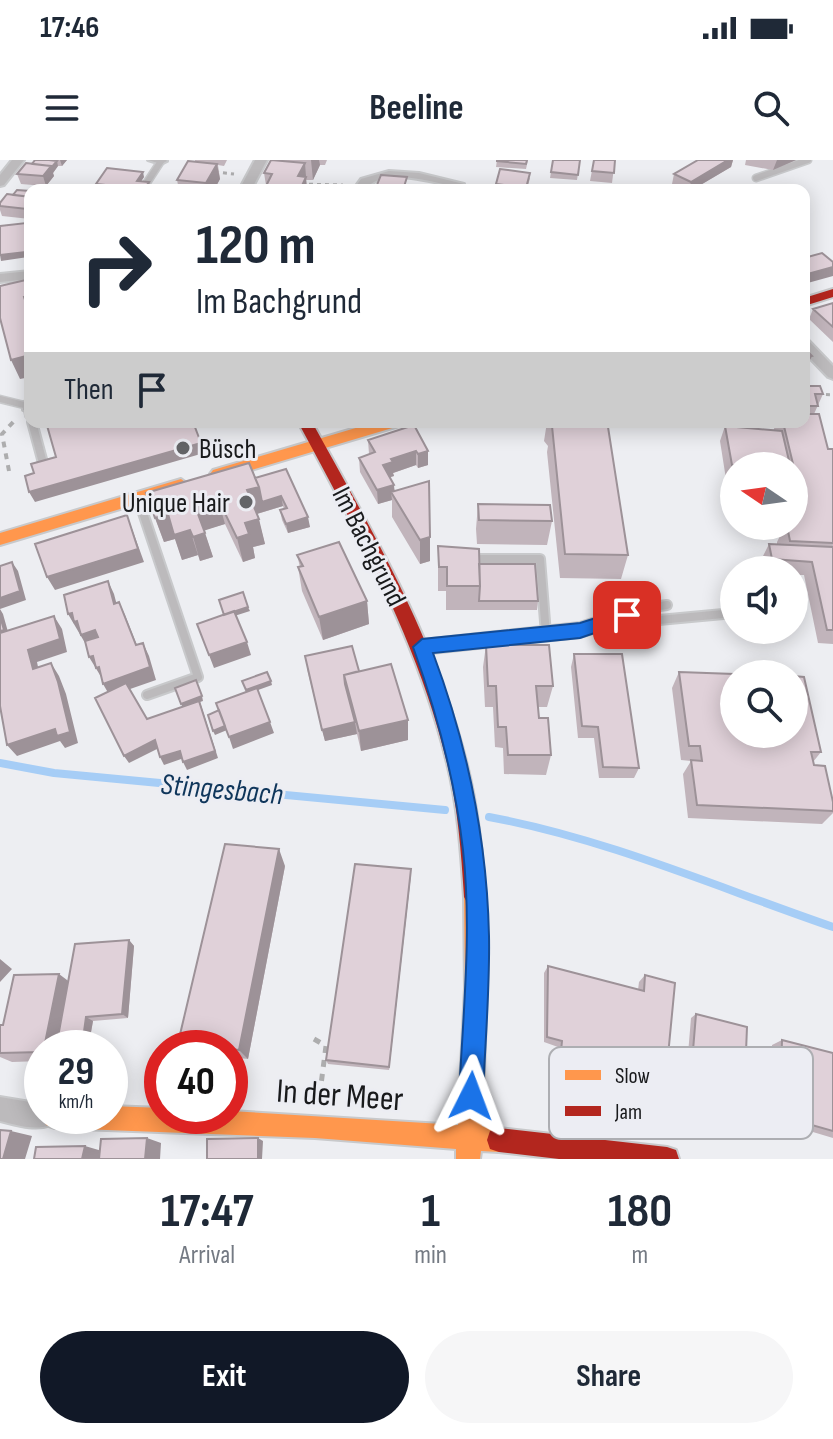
<!DOCTYPE html>
<meta charset="utf-8">
<style>
:root{--surface:#fff;--page:#f6f6f7;--text:#1f2937;--muted:#747a83;--accent:#111827}
body{margin:0;font-family:"Sofia Sans Condensed",sans-serif;background:var(--page);color:var(--text);height:100vh;display:flex;flex-direction:column;font-size:30px;white-space:nowrap}
*{box-sizing:border-box;margin:0}
p{font-size:26px;color:var(--muted)}
.icon{flex:none;width:44px;height:44px;fill:none;stroke:currentColor;stroke-width:2;stroke-linecap:round;stroke-linejoin:round}
.map{position:relative;height:999px;overflow:hidden}
.sheet{display:flex;flex-direction:column;background:var(--surface);flex:1}
.sheet>*{flex:none}
.hud{position:absolute;left:24px;top:24px;width:786px;height:244px;border-radius:16px;box-shadow:0 4px 20px #0003;background:#fff;color:var(--text);overflow:hidden}
.needle{width:52px;rotate:283deg}
.buttons{position:absolute;left:720px;top:292px;display:grid;gap:16px}
.buttons a{display:grid;place-items:center;width:88px;height:88px;border-radius:50%;background:var(--surface);box-shadow:0 4px 20px #0003;font-size:40px}
.speed{position:absolute;left:24px;top:870px;display:flex;gap:16px;font-size:40px;font-weight:700;text-align:center}
.speed>*{display:grid;place-content:center;width:104px;height:104px;border-radius:50%;background:var(--surface);box-shadow:0 4px 20px #0003;line-height:1}
.speed small{font-size:20px;font-weight:400}
.speed .limit{border:12px solid #d22;background:#fff;color:#111}
.pin{position:absolute;display:grid;place-items:center;width:68px;height:68px;color:#fff;margin:-34px;border-radius:16px;box-shadow:0 4px 12px #0006}
.me{position:absolute;width:88px;margin:-44px;rotate:3deg;stroke-linejoin:round;filter:drop-shadow(0 0 6px #0008)}
.turn{display:flex;align-items:center;gap:28px;height:168px;padding:0 40px;font-size:36px}
.turn .icon{width:104px;height:104px;stroke-width:2.5}
.turn b{display:block;font-size:56px;line-height:68px}
.then{display:flex;align-items:center;height:76px;padding:0 40px;background:#0003;gap:16px;font-size:30px}
.eta{display:flex;justify-content:space-evenly;align-items:center;height:136px;text-align:center}
.eta b{font-size:48px;font-weight:700;line-height:56px}
.primary-button{display:flex;gap:16px;margin-top:auto;padding:16px 40px}
.primary-button a{flex:1;height:92px;border-radius:48px;background:var(--accent);color:#fff;font-size:32px;font-weight:700;line-height:92px;text-align:center}
.primary-button a+a{background:var(--page);color:var(--text)}
.status{display:flex;justify-content:space-between;align-items:center;height:56px;padding:0 40px;background:var(--surface);direction:ltr}
.status svg{height:22px;fill:currentColor}
header{display:flex;justify-content:space-between;align-items:center;height:104px;padding:0 40px;background:var(--surface);font-size:36px;font-weight:700}
.map>svg:first-child{display:block}
</style>
<div class="status"><b>17:46</b><svg viewBox="0 0 49 12"><path d="M0 12V9h3v3zM5 12V6h3v6zM10 12V3h3v9zM15 12V0h3v12zM26 1h20v11H26zM47 4h2v5h-2z"/></svg></div>
<header><svg class="icon" aria-label="menu" viewBox="0 0 24 24"><path d="M4 6h16M4 12h16M4 18h16"/></svg>Beeline<svg class="icon" aria-label="search" viewBox="0 0 24 24"><circle cx="10" cy="10" r="6"/><path d="M15 15l6 6"/></svg></header>
<div class="map">
<svg width="833" height="999" viewBox="0 0 833 999">
<rect width="100%" height="100%" fill="#edeef2"/>
<g fill="none" stroke-linecap="round" stroke-linejoin="round">
<path stroke="#a6cdf6" stroke-width="8" d="M0 603 54 613 445 650
M489 657C608 679 719 728 833 767"/>
<g stroke="#c8c9cb" stroke-width="9">
<path id="lane-far1" d="M756 18 808 0
M146 24 161 1
M0 239 28 246 29 252"/>
</g>
<g stroke="#c8c9cb" stroke-width="12">
<path id="lane" d="M29 250 30 255
M32 262 43 303
M138 338 198 517 147 535
M477 399H540L546 474
M627 455 659 460 734 453
M628 455 645 448 667 445"/>
</g>
<g stroke="#c8c9cb" stroke-width="4">
<path id="street" d="M12 0H24L4 25 0 26V15Z
M148 0H166L167 1 161 4Z
M255 0H267L251 30H239Z
M389 11 419 13 464 24 458 27C433 23 383 5 365 30H353L361 19Z
M30 111V119L0 122V114Z
M804 180 809 181 833 206V219L828 217 804 192Z
M30 241V251L23 250V242Z
M627 448 633 450 636 455 633 460 580 477 422 494 416 492 413 487 416 482 422 480 580 463Z
M0 937 42 944V956H54L51 965C34 971 17 965 0 961Z"/>
</g>
<g stroke="#c8c9cb" stroke-width="4">
<path id="slow" d="M376 262H401L399 266 218 320 210 314 213 310Z
M181 319 189 325 187 329 0 385V373Z
M475 727 482 730 486 737 487 828 482 966 508 971 511 980 508 989 499 992 481 991 480 999H456V989L315 978 55 968 46 965 43 956H110V946L162 948V956H230V951L458 965 465 828 464 737 468 730Z"/>
</g>
<g stroke="#c8c9cb" stroke-width="4">
<path id="jam" d="M833 129V137L804 146V138Z
M298 262H312C373 372 437 482 467 605 478 648 482 693 486 737L482 744 475 747 468 744 464 737C461 692 458 647 447 603 418 481 357 372 298 262Z
M499 968 667 987 676 990 679 999H559L499 992 490 989 487 980 490 971Z"/>
</g>
<path stroke="#adadae" stroke-width="3" stroke-dasharray="4 4" stroke-linecap="butt" d="M215 12 234 14
M301 24 343 25
M818 234 833 235"/>
<path stroke="#adadae" stroke-width="4" stroke-dasharray="6 6" stroke-linecap="butt" d="M9 311 2 274 15 260"/>
<path stroke="#adadae" stroke-width="5" stroke-dasharray="7 7" stroke-linecap="butt" d="M314 879 326 886 319 940"/>
<use href="#lane-far1" stroke="#bcbabc" stroke-width="6"/>
<use href="#lane" stroke="#bcbabc" stroke-width="8"/>
<use href="#street" fill="#bcbabc" fill-rule="evenodd"/>
<use href="#slow" fill="#ff974d" fill-rule="evenodd"/>
<use href="#jam" fill="#b3261e" fill-rule="evenodd"/>
</g>
<path fill="#c1b4bb" d="M35 0H67L62 6H58L53 13 54 16 46 26 21 24 17 14 32 4Z
M195 0H227L224 6 218 5 220 19 214 30H172H179L177 20 195 2Z
M276 0H327L325 5H320L313 20H306L307 30H264L266 25 264 13Z
M497 0H528L526 9 496 7Z
M553 0H580L577 20 550 18Z
M594 0H615L612 23 590 21Z
M698 0H733L731 7 692 30H684L672 24 674 14Z
M746 0H796L773 10 745 5Z
M144 17 141 21 150 27 148 30 97 29 96 24Z
M530 18 527 30 495 29 496 24Z
M30 31V59L2 56 0 50V43L13 35Z
M833 143V182L809 159 813 149Z
M804 226 823 234 814 254 828 289H833V484L818 483 804 415H794V410H764L762 398 769 384H777V382L781 374 780 366H794V306H734V319H726L720 281 725 266 773 271 777 262H804Z
M547 262H576L628 395 621 419 560 418 547 292 548 286 544 281Z
M414 265 428 305 418 308 416 305 393 313 394 316 390 317 395 331 430 377V401L420 404 392 357V340L378 344 360 312 359 298 369 294 368 280Z
M286 309 310 367 288 373 282 360 280 350 284 349 283 346 257 354 265 384 253 387 255 398 243 402 225 364 204 370 213 397 200 401 198 395 182 400 175 379 164 382 146 333 255 318Z
M478 344 552 361 547 385 477 384 476 369Z
M438 386 479 404 538 441 537 450H446V431H438Z
M297 395 367 441 369 464 323 480 302 431 298 407H300Z
M486 485 553 526 547 547H538L539 558 551 595 546 615 504 614 503 588 495 587 493 547H485L483 507Z
M574 494 639 608 634 618H599L594 578H578L571 507Z
M307 509 359 511 408 580 361 591 357 574 325 581Z
M679 512 821 592 813 602 833 642V653L822 664 688 658 683 614 691 601 681 600 672 528Z
M285 706 248 899 230 897V888H184L178 883Z
M411 709 389 910 328 904 326 900Z
M129 780 134 786 128 858 93 861 90 879H94L101 882 42 888V901L12 902 0 897V865H3Z
M548 806 638 830 639 822 645 815 665 927 658 931 617 920 619 905 610 903 609 906 604 910 556 896 558 887 544 882V813Z
M696 854 744 942 738 944 685 930 691 858Z
M782 880 833 893V978L776 961 777 924 771 922 772 885Z"/>
<path fill="#9d9298" d="M60 0H67L62 6Z
M311 0H319L320 5 313 20Z
M724 0H733L731 7 692 30H689L691 22Z
M777 0H796L773 10Z
M57 1 58 6 53 13 54 16 46 26 43 16 51 6Z
M305 3 307 30H300L298 16Z
M217 4 220 19 214 30H207L206 23Z
M143 12 144 17 138 26 137 21Z
M149 22 150 27 148 30H145Z
M26 63 28 68V97L1 101 0 95Z
M833 107V116L804 124V115Z
M30 135V155L24 137Z
M30 195V217L20 219 11 200Z
M812 196 805 210 804 211V198Z
M201 283 204 293 35 342 29 332Z
M416 291V305L393 313 394 316 384 319 383 305 391 299Z
M428 291V305L418 308V294Z
M394 325 395 338 391 332 392 340 378 344 377 330Z
M259 327 281 336 283 346 253 355 247 330Z
M218 339 225 364 203 371 195 346Z
M168 354 190 370 198 395 182 400 175 379 164 382 155 358Z
M127 355 144 402 55 430 47 417Z
M308 357 310 367 288 373 286 364Z
M259 359 265 384 253 387 255 398 243 402 237 378 245 363Z
M205 373 213 397 200 401 193 377Z
M430 377V401L420 404V380Z
M12 402 18 411 26 440 0 449V438Z
M108 421 114 434 120 457 114 444Z
M367 441 369 464 323 480 319 457Z
M119 442 125 455 142 498 136 485Z
M248 447 250 451 225 459 224 455Z
M0 449 3 454 10 479 0 482Z
M72 453 95 470 102 483 88 488 68 454Z
M54 456 62 469 67 492 37 502 41 522 33 509 28 490Z
M247 482 251 495 214 508 209 495Z
M143 483 149 496 156 520 110 536 103 524Z
M93 496 106 519 103 520 89 497Z
M51 503 59 516 66 534 78 583 65 588 60 581 17 596 7 585Z
M271 521 272 525 247 534 246 530Z
M202 536 203 541 200 542 218 598 187 610 183 602V548L181 544Z
M408 560V580L361 591 359 571Z
M270 562 274 573 233 589 229 577Z
M355 562 357 574 325 581 322 570Z
M225 566 227 570 215 575 213 571Z
M155 580 159 588 129 603 124 596Z
M180 591 184 598 164 605 160 597Z
M279 689 285 706 248 899 239 890Z
M411 709V715L389 910V907Z
M129 780 134 786 128 858 122 854Z
M0 799 12 809 0 822Z
M59 814 75 826 64 888H44Z
M86 857 93 861 89 882 83 879Z
M94 879 101 882 100 888H93Z
M11 971 32 976 25 999H3Z
M147 978 161 983 160 999H145Z
M258 978 263 981 262 999H258Z
M85 986 102 991 100 999H82Z"/>
<path fill="#e0d1d9" stroke="#9d9298" stroke-width="2" d="M35 0H49L57 1 51 8V6L32 4Z
M271 0 305 3 298 16 306 17 300 30H264L272 14 264 13Z
M497 0H527L526 4 497 1Z
M553 0H580L578 15 551 12Z
M594 0H615L614 13 592 11Z
M698 0H728L691 22 674 14Z
M188 1 217 4 206 23 177 20Z
M26 3 51 6 43 16 17 14Z
M107 8 143 12 137 21 149 22 144 29 96 24Z
M500 9 530 13 526 28 496 24Z
M381 15 407 17 403 30H375Z
M17 30 30 31V37L13 35Z
M7 34 30 37V43L27 49 0 46V43Z
M26 63V92L0 95V66Z
M822 93 833 102V107L804 115V98Z
M30 119V135L24 137 30 155V195L11 200 0 158V126Z
M833 143V167L813 149Z
M804 188 812 196 804 198Z
M804 226H820L823 234H815L818 246H804Z
M804 254H819L828 289H833V383L790 381 787 366H794V308L783 262H804Z
M46 262H193L201 283 29 332 25 316 34 313 31 304 56 297Z
M554 262H576L577 266 608 267 628 395 565 394 552 266H557Z
M414 265 428 291 418 294 416 291 391 299 393 302 383 305 394 325 377 330 359 298 375 292 368 280Z
M725 266 782 271 790 305H732Z
M249 303 259 327 247 330 259 359 245 363 249 374 237 378 218 339 195 346 205 373 193 377 190 370 174 375 168 354 155 358 146 333Z
M286 309 308 357 286 364 280 350 287 348 281 336 262 342 259 327 255 318Z
M429 321 430 377 420 380 391 332Z
M478 344 550 345 552 361 479 360Z
M127 355 138 389 47 417 35 384Z
M339 382 367 441 319 457 298 407 303 406 297 395Z
M769 384 833 387V470H827L812 402 772 399Z
M438 386 479 389 480 426H447V407H439Z
M12 402 20 431 0 438V406Z
M479 404H535L538 441H479L480 426Z
M108 421 114 444 119 442 136 485 143 483 150 507 103 524 99 507 96 508 93 496 89 497 85 481 98 477 95 470 81 475 77 461 74 462 72 453 68 454 64 435Z
M243 432 248 447 224 455 219 440Z
M234 451 247 482 209 495 197 464Z
M0 456 4 470 0 471Z
M54 456 60 479 28 490 33 509 51 503 58 522 70 572 57 576 55 569 7 585 0 546V473Z
M486 485H549L553 526H536L539 558H548L551 595H508L506 567H498L496 526H488Z
M352 486 359 511 344 515 345 524 355 562 322 570 305 496Z
M574 494H622L639 608 603 607 598 567 582 566Z
M391 504 408 560 359 571 344 515Z
M267 512 271 521 246 530 242 521Z
M679 512 734 514V574H794V516L804 517 821 592H811L814 605 825 606 833 642V651L697 645 691 600 702 601 700 586H689Z
M196 520 202 536 181 544 175 528Z
M126 523 147 559 199 541 215 591 183 602 180 591 160 597 155 580 124 596 95 538Z
M257 528 270 562 229 577 216 543Z
M219 550 225 566 213 571 208 555Z
M225 684 279 689 239 890 230 889V888H218L178 883Z
M355 704 411 709 389 907 326 900Z
M129 780 122 854 86 857 83 879H94L93 888H56L75 784Z
M548 806 644 831 645 815 675 823 665 927 623 915 625 901 611 897 609 906 561 891 562 881 547 877Z
M59 814 44 888H42V892L0 893V865H3L14 815Z
M696 854 747 867 744 942 690 927Z
M782 880 833 893V971L787 958 788 920 781 918Z
M0 970 11 971 3 999H0Z
M147 978 145 999H99L101 979Z
M258 978V999H207V979Z
M85 986 82 999H34L36 987Z"/>
<path fill="#1a73e8" stroke="#114b97" stroke-width="2" d="M627 448 636 455 633 460 580 478 433 493C467 584 487 678 489 776 490 829 485 883 483 936L480 944 471 948 463 944 459 936C463 854 472 771 463 690 455 620 437 553 413 487L422 479 580 463Z"/>
<g fill="#636467" stroke="#ecedf3" stroke-width="3">
<circle cx="183" cy="288" r="8"/>
<circle cx="246" cy="342" r="8"/>
</g>
<g text-anchor="middle" stroke-width="6" stroke-linejoin="round" paint-order="stroke">
<g font-size="28" fill="#191a1c" stroke="#ecedf3" text-anchor="start">
<text x="199" y="298">Büsch</text>
<text x="230" y="352" text-anchor="end">Unique Hair</text>
</g>
<g font-size="28" fill="#191a1c" stroke="#ecedf3">
<text transform="translate(370 386) rotate(63)" y="10">Im Bachgrund</text>
</g>
<g font-size="30" font-style="italic" fill="#0f365b" stroke="#ecedf3">
<text transform="translate(222 629) rotate(5)" y="10">Stingesbach</text>
</g>
<g font-size="34" fill="#191a1c" stroke="#ecedf3">
<text transform="translate(340 934) rotate(4)" y="12">In der Meer</text>
</g>
</g>
<rect x="549" y="887" width="264" height="92" rx="12" fill="#ecedf3" stroke="#adaeb2" stroke-width="2"/>
<rect x="565" y="910" width="36" height="10" fill="#ff974d"/>
<rect x="565" y="946" width="36" height="10" fill="#b3261e"/>
<g font-size="22" fill="#191a1c">
<text x="615" y="923">Slow</text>
<text x="615" y="959">Jam</text>
</g>
</svg>
<div class="buttons">
<a><svg class="needle" viewBox="-14 -14 28 28"><path d="M0-13l5 13h-10z" fill="#e53935"/><path d="M0 13l5-13h-10z" fill="#747a83"/></svg></a>
<a><svg class="icon" aria-label="sound" viewBox="0 0 24 24"><path d="M4 9h4l5-4v14l-5-4H4zM17 9q2 3 0 6"/></svg></a>
<a><svg class="icon" aria-label="search" viewBox="0 0 24 24"><circle cx="10" cy="10" r="6"/><path d="M15 15l6 6"/></svg></a>
</div>
<div class="speed"><div>29<small>km/h</small></div><div class="limit">40</div></div>
<div class="pin" style="left:627px;top:455px;background:#d93025"><svg class="icon" aria-label="arrive" viewBox="0 0 24 24"><path d="M6 21V4h12l-3 4 3 4H6"/></svg></div>
<svg class="me" style="left:471px;top:936px" viewBox="-20 -20 40 40"><path d="M0-17L14 15 0 8-14 15z" fill="#1a73e8" stroke="#fff" stroke-width="4"/></svg>
<div class="hud">
<div class="turn"><svg class="icon" aria-label="right" viewBox="0 0 24 24"><path d="M7 20v-9h11M14 6l5 5-5 5"/></svg><div><b>120 m</b>Im Bachgrund</div></div>
<div class="then">Then<svg class="icon" aria-label="arrive" viewBox="0 0 24 24"><path d="M6 21V4h12l-3 4 3 4H6"/></svg></div>
</div>
</div>
<section class="sheet">
<div class="eta">
<div><b>17:47</b><p>Arrival</p></div>
<div><b>1</b><p>min</p></div>
<div><b>180</b><p>m</p></div>
</div>
<div class="primary-button"><a>Exit</a><a>Share</a></div>
</section>
